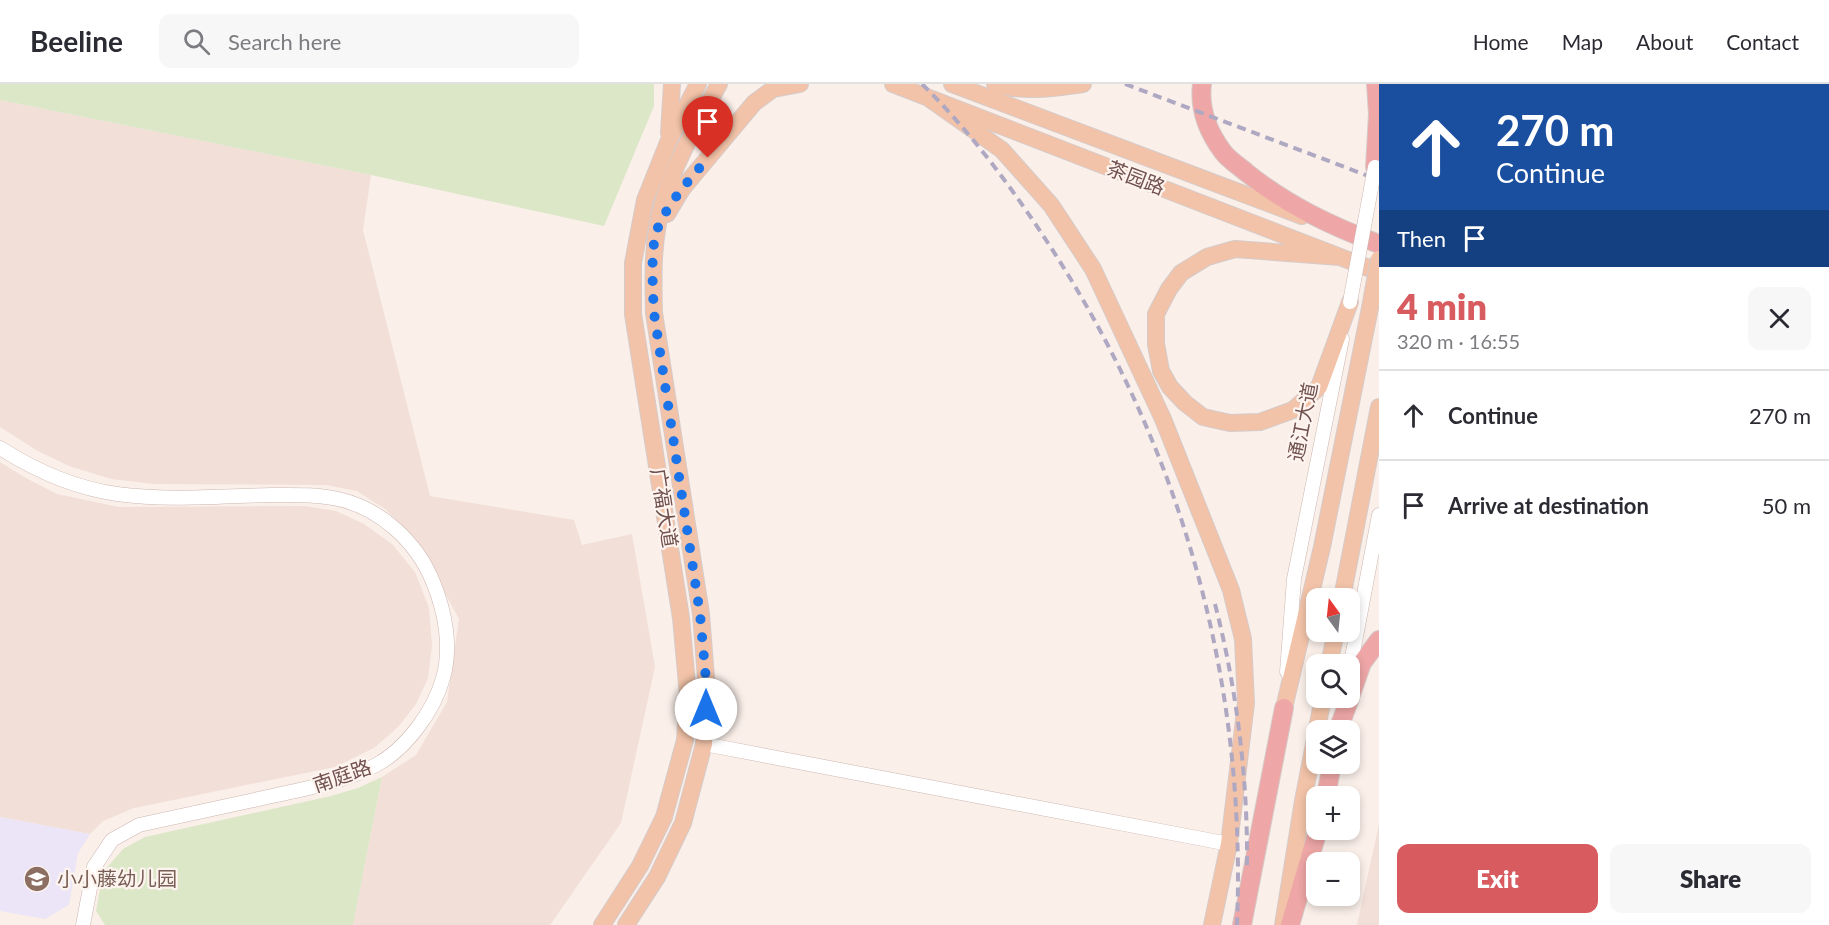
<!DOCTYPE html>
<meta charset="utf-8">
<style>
:root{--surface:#fff;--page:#f7f7f7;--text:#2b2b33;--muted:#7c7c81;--line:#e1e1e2;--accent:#d75b5f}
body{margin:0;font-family:Lato,"Noto Sans SC",sans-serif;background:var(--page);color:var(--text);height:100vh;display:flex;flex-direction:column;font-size:22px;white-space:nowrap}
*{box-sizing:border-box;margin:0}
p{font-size:20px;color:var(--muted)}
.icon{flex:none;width:33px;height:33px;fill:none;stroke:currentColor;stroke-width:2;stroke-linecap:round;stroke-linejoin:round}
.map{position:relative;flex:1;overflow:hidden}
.side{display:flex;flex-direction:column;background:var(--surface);width:450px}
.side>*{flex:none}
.guide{background:#1a4fa0;color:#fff;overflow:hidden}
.needle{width:39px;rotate:345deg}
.controls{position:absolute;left:1306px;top:504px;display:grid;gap:12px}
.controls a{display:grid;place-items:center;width:54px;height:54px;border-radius:12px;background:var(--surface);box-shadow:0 3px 9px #0003;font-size:30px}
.pin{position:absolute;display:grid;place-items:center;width:51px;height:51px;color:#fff;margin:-62px -26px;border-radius:50% 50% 50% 0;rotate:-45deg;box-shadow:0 0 6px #0007}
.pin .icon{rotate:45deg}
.me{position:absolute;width:66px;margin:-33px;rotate:0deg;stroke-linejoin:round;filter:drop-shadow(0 0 4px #0008)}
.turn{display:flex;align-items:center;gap:21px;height:126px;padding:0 18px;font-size:27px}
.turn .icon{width:78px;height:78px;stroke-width:2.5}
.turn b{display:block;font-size:42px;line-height:51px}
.then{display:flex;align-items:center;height:57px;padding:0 18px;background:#0003;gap:12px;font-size:22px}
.round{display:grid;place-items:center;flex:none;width:63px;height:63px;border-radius:12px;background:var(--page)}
.headline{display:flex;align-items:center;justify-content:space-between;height:102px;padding:0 18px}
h1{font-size:36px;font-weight:800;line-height:45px;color:var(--accent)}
.button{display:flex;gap:12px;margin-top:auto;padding:12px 18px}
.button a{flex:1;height:69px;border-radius:12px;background:var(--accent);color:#fff;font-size:24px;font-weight:800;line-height:69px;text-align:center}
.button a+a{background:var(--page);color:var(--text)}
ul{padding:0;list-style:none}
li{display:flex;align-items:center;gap:18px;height:90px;padding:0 18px;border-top:2px solid var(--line)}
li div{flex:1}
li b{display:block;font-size:22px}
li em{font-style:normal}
header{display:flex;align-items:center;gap:36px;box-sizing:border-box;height:84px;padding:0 30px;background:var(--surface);border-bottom:2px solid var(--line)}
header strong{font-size:28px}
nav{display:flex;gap:33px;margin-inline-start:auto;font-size:21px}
.search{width:420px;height:54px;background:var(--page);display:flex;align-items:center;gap:15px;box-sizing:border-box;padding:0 21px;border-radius:12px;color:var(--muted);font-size:22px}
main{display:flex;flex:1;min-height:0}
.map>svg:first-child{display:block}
</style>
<header>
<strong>Beeline</strong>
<div class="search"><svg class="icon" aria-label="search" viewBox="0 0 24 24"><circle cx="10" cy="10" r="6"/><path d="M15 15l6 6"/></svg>Search here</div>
<nav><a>Home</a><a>Map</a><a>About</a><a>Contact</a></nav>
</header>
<main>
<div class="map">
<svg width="1379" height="841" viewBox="0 0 1379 841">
<rect width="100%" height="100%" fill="#faefe9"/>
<path fill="#f1dfd8" d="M0 16 371 91 363 146 430 412 574 436 582 461 632 450 655 583 621 739 550 841H353L382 693 416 671 447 618 459 535 415 454 385 425 357 407 326 401 155 400 111 395 69 382 36 366 0 343Z
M0 378 24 393 57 410 119 423 304 422 336 427 364 440 392 460 415 488 429 524 432 562 428 594 416 620 398 643 374 664 335 683 134 724 103 737 90 750 0 733Z
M1379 740V841H1357Z"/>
<path fill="#ece5f7" d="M0 733 90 750 78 769 69 821 45 835 0 827Z"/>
<path fill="#dce7c8" d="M0 0H654V22L604 142 371 91 0 16Z
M382 693 353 841H105L96 827 103 788 123 765 145 753 331 712 358 704Z"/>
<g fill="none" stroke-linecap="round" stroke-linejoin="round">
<g stroke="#cdb7b2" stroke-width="15">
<path id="minor" d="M0 364C36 387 74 404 117 410 167 417 221 412 272 411 293 411 316 410 338 415 380 424 417 458 433 498 445 527 452 563 443 594 434 627 406 665 376 681 344 698 307 704 272 712 228 722 184 731 139 741L112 756 94 783 83 841
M1350 584 1379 431
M1287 588 1294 495 1342 255
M704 660 1229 760"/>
</g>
<g stroke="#d5cbca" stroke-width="18">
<path id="major" d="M893 0 1379 188
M952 0 1302 132
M995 0C1025 9 1053 4 1083 0
M927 13 1002 66 1051 121 1093 185 1163 335 1231 506 1243 555 1246 619 1229 760 1212 841
M669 49 672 0
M667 130 682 105 754 19 773 5 800 0
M1340 173 1235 165 1207 173 1181 189 1169 205 1156 230V260L1161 287 1170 303 1185 319 1203 333 1230 339 1260 338 1293 326 1319 303 1350 218
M1342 514 1379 323
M1329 580 1336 548
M1284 624 1322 463 1370 224
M602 841 640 782 664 733 685 656 688 611 681 534 633 230V179L645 116 669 56 698 0
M626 841 657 793 683 739 704 660 707 607 701 530 654 229C653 191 652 153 664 115 676 75 699 37 719 0
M1283 841 1303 717 1323 614"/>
</g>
<g stroke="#d5cbca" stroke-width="20">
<path id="highway" d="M1202 0C1199 24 1208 48 1223 68 1229 76 1239 82 1247 89 1287 121 1331 142 1379 160
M1375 83 1378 30 1376 0
M1350 613 1362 579 1379 556
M1338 646 1350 614
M1326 712 1332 680
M1242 841 1284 624
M1290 841 1318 746"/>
</g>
<use href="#minor" stroke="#fff" stroke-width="14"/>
<use href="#major" stroke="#f2c3a8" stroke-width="16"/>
<use href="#highway" stroke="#eea6a6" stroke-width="18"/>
<path stroke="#afa8c3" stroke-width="4" stroke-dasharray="9 6" stroke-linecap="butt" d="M922 0C969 46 1010 101 1046 156 1181 361 1247 596 1237 841
M1125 0 1379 96
M1215 520C1237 606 1248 695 1247 784"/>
<g stroke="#cdb7b2" stroke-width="15" stroke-linecap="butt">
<path id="minor-bridge" d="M1350 218 1375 83"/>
</g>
<g stroke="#d5cbca" stroke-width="18" stroke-linecap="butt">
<path id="major-bridge" d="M1370 224 1379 175"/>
</g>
<use href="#minor-bridge" stroke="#fff" stroke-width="14"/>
<use href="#major-bridge" stroke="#f2c3a8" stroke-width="16"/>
</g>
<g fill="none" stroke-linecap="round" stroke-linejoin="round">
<path stroke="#1a73e8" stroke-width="10" stroke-dasharray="0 18" d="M706 625 707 607 700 530 654 229C653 208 650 165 657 146 667 120 691 94 708 74"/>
</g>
<defs>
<g id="school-disc" transform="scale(1.35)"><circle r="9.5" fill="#8d6e63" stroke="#fdf4ef"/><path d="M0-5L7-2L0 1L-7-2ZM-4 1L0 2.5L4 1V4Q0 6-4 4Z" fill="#fff"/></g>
</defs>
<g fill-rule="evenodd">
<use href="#school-disc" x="37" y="795"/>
</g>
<g text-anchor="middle" stroke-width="4.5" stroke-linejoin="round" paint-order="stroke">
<g font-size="20" fill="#72524f" stroke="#fdf4ef">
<text transform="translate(1136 94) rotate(21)" y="7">茶园路</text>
<text transform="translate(1303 338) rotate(-79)" y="7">通江大道</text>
<text transform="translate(664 424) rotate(81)" y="7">广福大道</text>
<text transform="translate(342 692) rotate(-19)" y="7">南庭路</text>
</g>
<g font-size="20" fill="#785e54" stroke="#fdf4ef" text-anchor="start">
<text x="57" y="802">小小藤幼儿园</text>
</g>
</g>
</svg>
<div class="controls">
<a><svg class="needle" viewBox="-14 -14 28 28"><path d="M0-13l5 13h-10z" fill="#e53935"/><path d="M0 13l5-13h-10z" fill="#7c7c81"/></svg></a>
<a><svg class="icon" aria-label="search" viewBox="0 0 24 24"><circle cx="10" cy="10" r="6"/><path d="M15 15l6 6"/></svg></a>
<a><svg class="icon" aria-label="layers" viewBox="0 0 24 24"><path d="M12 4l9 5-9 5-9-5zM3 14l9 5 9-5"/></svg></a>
<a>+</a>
<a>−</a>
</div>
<div class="pin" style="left:708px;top:74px;background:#d93025"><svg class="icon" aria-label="arrive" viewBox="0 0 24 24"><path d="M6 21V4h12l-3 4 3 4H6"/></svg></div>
<svg class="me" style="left:706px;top:625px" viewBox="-20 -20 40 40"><circle r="19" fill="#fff"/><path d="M0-13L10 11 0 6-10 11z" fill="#1a73e8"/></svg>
</div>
<section class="side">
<div class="guide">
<div class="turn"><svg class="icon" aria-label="ahead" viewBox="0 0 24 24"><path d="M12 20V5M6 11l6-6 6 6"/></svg><div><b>270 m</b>Continue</div></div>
<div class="then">Then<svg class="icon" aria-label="arrive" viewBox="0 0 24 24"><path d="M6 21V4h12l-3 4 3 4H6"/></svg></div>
</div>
<div class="headline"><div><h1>4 min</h1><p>320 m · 16:55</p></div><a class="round"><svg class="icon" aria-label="close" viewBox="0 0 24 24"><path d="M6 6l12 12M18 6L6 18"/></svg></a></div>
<ul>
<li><svg class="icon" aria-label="ahead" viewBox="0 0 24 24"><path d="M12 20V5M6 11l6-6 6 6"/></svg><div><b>Continue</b></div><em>270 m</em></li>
<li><svg class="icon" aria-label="arrive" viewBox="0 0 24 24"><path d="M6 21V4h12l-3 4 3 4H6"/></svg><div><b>Arrive at destination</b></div><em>50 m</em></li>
</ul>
<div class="button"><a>Exit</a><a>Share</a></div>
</section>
</main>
